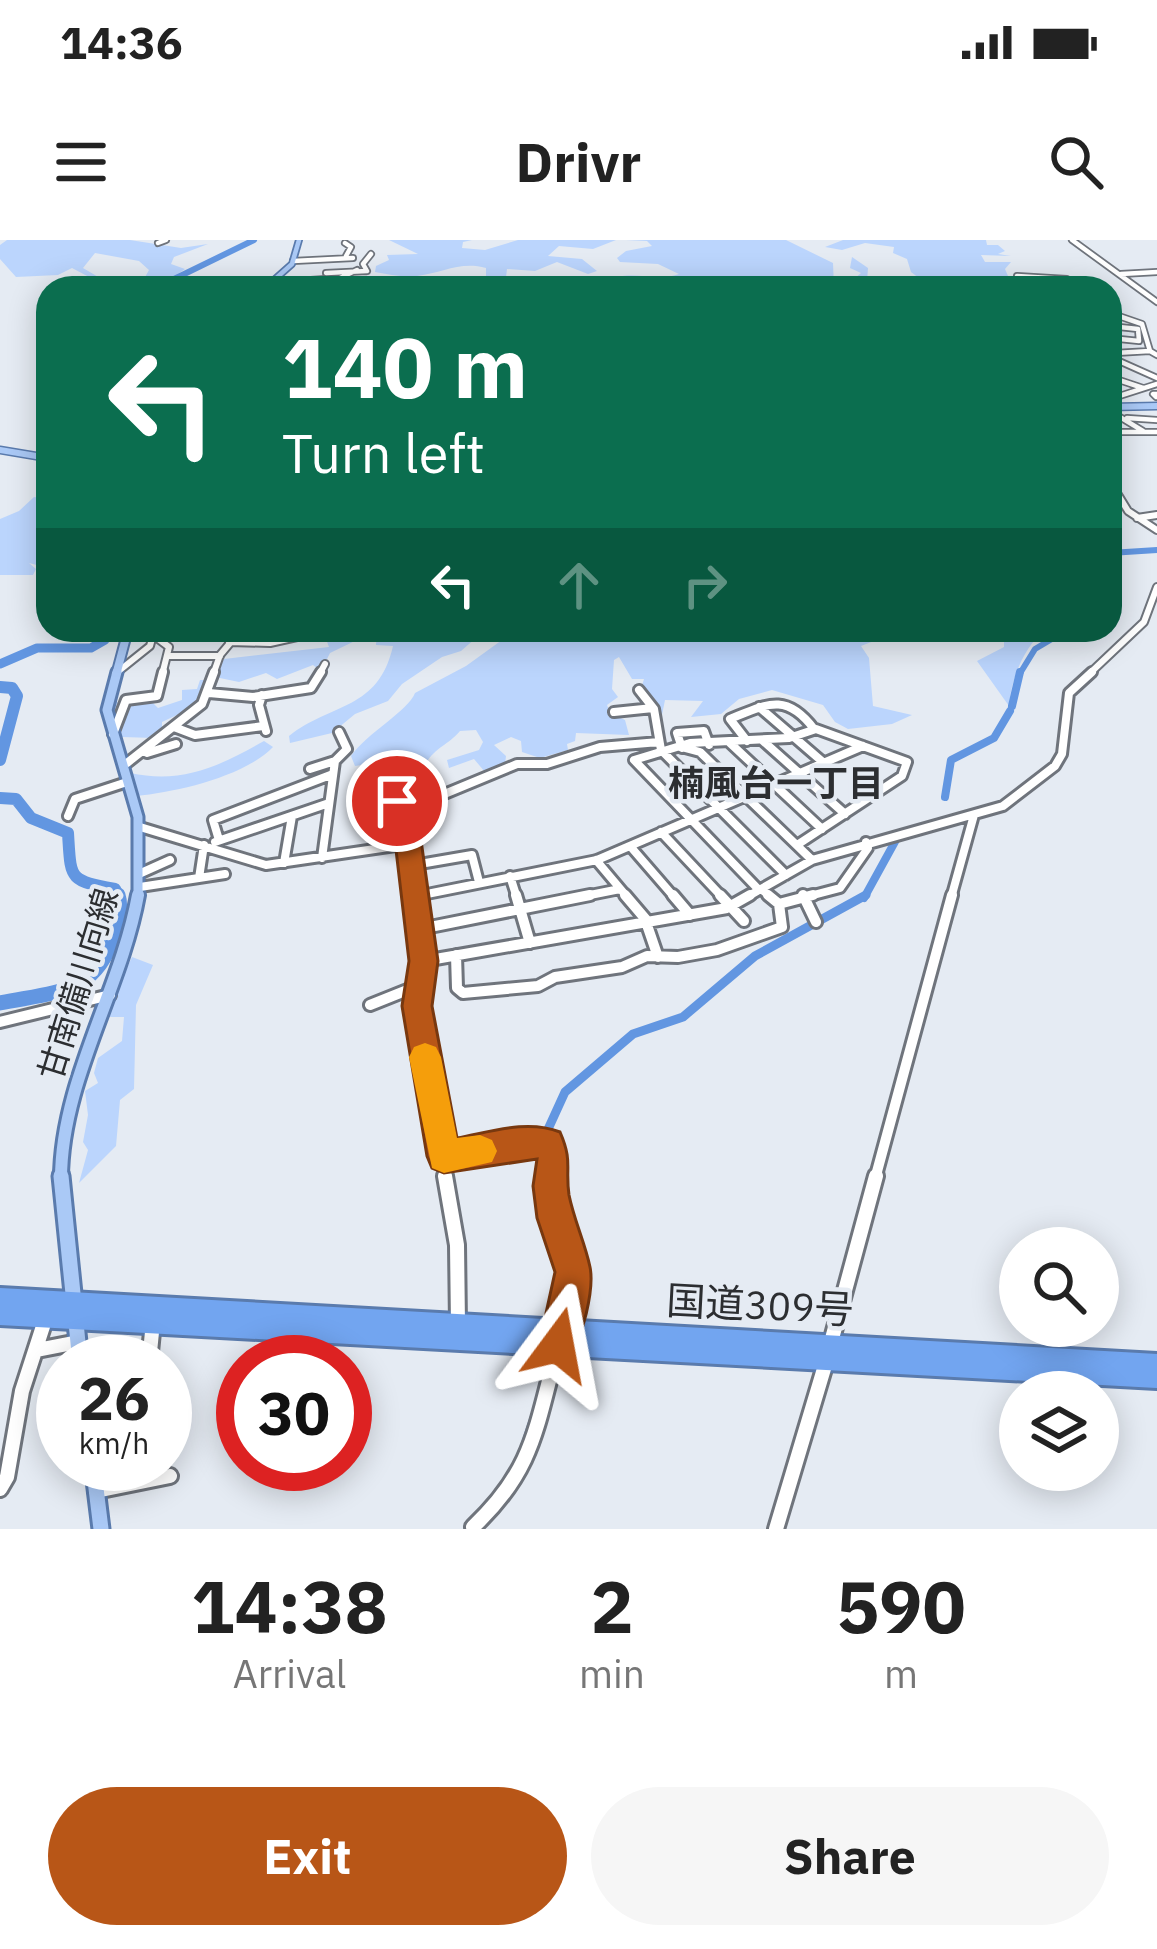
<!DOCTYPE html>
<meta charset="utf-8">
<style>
:root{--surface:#fff;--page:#f6f6f6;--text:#222;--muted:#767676;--accent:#b85617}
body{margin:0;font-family:"IBM Plex Sans","Noto Sans JP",sans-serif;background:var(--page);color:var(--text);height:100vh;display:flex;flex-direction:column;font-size:45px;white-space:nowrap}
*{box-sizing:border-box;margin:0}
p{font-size:39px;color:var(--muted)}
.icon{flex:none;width:66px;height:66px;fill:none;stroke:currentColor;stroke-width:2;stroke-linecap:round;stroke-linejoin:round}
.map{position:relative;height:1289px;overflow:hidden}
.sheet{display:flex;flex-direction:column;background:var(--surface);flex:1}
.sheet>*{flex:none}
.hud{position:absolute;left:36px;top:36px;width:1086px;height:366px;border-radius:36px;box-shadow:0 6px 30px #0003;background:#0b6e4f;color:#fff;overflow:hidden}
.controls{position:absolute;left:999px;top:987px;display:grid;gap:24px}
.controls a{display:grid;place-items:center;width:120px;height:120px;border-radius:50%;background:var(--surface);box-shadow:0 6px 30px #0003;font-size:60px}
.speed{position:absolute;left:36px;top:1095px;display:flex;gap:24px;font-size:60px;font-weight:700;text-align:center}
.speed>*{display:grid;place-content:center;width:156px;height:156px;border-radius:50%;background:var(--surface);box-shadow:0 6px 30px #0003;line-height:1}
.speed small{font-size:30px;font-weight:400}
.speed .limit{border:18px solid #d22;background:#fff;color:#111}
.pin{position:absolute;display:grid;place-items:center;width:102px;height:102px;color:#fff;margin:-51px;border:6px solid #fff;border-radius:50%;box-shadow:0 3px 12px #0007}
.me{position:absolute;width:132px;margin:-66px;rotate:13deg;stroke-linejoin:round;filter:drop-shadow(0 0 9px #0008)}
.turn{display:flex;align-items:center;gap:42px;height:252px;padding:0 48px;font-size:54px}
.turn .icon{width:156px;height:156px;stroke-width:2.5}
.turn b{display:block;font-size:84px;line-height:102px}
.lanes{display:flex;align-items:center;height:114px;padding:0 48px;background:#0003;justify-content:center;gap:60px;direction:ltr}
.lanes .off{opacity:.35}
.eta{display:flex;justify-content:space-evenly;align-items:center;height:204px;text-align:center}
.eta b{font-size:72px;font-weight:700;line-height:84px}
.primary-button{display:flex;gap:24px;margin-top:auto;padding:24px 48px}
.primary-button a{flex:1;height:138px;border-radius:72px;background:var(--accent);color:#fff;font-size:48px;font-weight:700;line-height:138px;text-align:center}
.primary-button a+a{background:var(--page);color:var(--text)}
.status{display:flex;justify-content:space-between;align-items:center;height:84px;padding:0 60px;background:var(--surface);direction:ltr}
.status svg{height:33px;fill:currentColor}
header{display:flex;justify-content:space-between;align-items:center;height:156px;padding:0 48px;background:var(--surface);font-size:54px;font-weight:700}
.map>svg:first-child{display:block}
</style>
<div class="status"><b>14:36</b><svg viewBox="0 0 49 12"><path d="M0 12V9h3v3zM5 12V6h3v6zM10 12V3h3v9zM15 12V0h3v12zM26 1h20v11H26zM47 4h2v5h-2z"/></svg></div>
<header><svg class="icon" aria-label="menu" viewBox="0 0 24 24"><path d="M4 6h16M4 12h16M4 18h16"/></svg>Drivr<svg class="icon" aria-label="search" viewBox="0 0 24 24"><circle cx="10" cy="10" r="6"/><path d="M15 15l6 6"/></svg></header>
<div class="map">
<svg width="1157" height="1289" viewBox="0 0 1157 1289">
<rect width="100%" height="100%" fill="#e5ebf3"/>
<path fill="#bbd5fd" d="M7 0H130L181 8 208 4 174 17 171 24 185 29 168 41 180 46 151 48 156 40 144 39 149 30 139 21 95 13 83 28 117 48H110L72 28 58 35 16 37 0 19V5Z
M389 0H472L463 2 462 8 485 10 518 0H616L593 9 559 6 548 16 582 19 597 31 588 34 557 22 535 31 507 29 506 37H486V28C460 21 443 33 417 36 403 38 389 34 375 32L376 26 389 20 387 15 418 14Z
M626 0H786L833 23 834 48H612L606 41C632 28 654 43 679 34L658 24 620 22 617 18 626 11 652 6 647 1Z
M843 0H986L987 5H998L1005 11 998 14 1011 16 981 15 985 22H1011L1005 29 1008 36 984 39 976 48H844L861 33 850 28 852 17 868 28 867 41C896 52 923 45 947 37L919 38 911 32 907 19 893 13 894 7 865 3 842 10 825 7Z
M34 257 48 259V317L43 324 48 328 29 323 36 329 33 335H0V279L19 271Z
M330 390H361V398L330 413 321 431 313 425 277 439 266 433 239 442 215 437 224 419 329 407 326 399Z
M377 390H485L461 411 442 417 402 444 388 461 355 474 332 493 290 503 289 496C332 462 378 471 393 406L376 405Z
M516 390H902L861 406 869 418 873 466 912 475 892 484 848 489 835 482 823 465 772 450 739 459 721 474 691 477 703 461 665 460 662 475H657L641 449 644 439H632L619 417 614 420 612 449 618 457 607 465 610 473 625 480 629 495 576 493 575 501 567 504 568 510 540 518 522 512 521 501 511 497 494 505 506 516 505 524 485 532 474 519 449 528 447 520 479 510 483 502 476 490 460 491C448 505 436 507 426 523L393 520 355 526 351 516C367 493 408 471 415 453L466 426Z
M990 390H1046C1024 405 1011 440 1009 466L977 421 1004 407V401Z
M200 440H206L196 466 162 482V493L154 498 122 497 111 469 116 462H152L158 468 182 460V450L197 449Z
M264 501 273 507C245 536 178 552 136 556L130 533C182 544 218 527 264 501Z
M132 717 153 725 136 765 134 849 120 860 116 906 79 943 88 910 83 902 88 875 85 851 98 843 94 833 98 818 122 801 124 777H109L108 769Z"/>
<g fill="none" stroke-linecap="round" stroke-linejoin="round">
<path stroke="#6296e1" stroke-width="4.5" d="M520 1213 534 1171
M471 1280 489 1260"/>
<path stroke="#6296e1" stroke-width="6" d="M1110 313 1157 310
M1019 435 1035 409 1067 390"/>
<path stroke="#6296e1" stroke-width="8" d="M1012 466 1020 432
M945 557 951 520 994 498 1010 471
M864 658 897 598"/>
<path stroke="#6296e1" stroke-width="9" d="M544 898 565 852 633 794 683 777 755 716 866 655"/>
<path stroke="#6296e1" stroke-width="6" d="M201 48 172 40 254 0"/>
<path stroke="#6296e1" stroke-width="9" d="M0 424 37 408H91L105 400 97 390H64"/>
<path stroke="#6296e1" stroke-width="12" d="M0 447 12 448 17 456 0 520
M0 558 16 559 31 578 68 593C71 640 68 640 115 649L119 658"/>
<path stroke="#6296e1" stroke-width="15" d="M0 763C54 752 97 755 114 693 118 680 122 667 118 655"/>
<g stroke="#6f747c" stroke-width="8">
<path id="minor-far4" d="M1072 0 1157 62
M158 3 166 0
M345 3 351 7 346 16
M293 21 353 18
M367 31 363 24 371 14
M326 33 367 31
M1121 34 1157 32
M1017 36 1067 39 1073 48
M267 43 340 38 357 30
M994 47V42L1050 48
M1110 73 1142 84 1150 111
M1110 86 1138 89 1139 101
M1110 98 1139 101
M1115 113 1150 111 1157 115
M1110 117 1157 138
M1110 137 1143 148
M1156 157 1153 154H1157
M1110 159 1157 144
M1110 171 1143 191
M1127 178 1157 180
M1110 192H1157
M1110 243 1119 256"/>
</g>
<g stroke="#6f747c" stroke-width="10">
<path id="minor-far3" d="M1117 253 1128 271 1157 290
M1137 278 1157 275
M153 395 169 407 162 435
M229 402 270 403 306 395
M168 416H220
M115 434 150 406 153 395
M213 435 220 415 241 390
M319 435 325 424
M1088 435 1144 382 1157 347"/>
</g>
<g stroke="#6f747c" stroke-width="14">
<path id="minor-far2" d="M639 450 654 469 661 510 786 635
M209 453 253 457 311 448 321 432
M262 455 259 465 266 491
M759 467 824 523
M614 472 653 468
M174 487 195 495 263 486
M113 494 126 460 157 456 163 432
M762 500 845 574
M747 501 730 479C767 464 786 452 814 489
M730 503 822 589
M682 508 677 493 704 491 709 505
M685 508 700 512 812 620
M147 513 176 504
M127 523 202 464 214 432
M310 529 335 521
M68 576 75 559 127 542
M365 586 370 573 396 561 414 574 406 584 416 658
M140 587 266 625 409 604
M392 587 418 578 442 555 517 524H547L600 507 659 502
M661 592 723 658
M219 600 213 580 333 534
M215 602 329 563
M630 606 675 658
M322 618 335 521 347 509 339 492
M596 620 628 658
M284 623 292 576
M414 625 472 615 479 642
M141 633 170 620
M510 636 517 658
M199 638 204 605
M140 647 225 634
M761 649 772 658
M759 650 634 520 690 503 789 498 816 489 907 522 902 536 797 605
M417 656 597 620 863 506
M575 658 620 649
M745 658 812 620 1003 566 1055 526 1062 514 1069 453 1092 432
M802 658 840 648 868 608 866 602
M951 658 974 575"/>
</g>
<g stroke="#6f747c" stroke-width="16">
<path id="minor-far1" d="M415 655 424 721 417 766 446 939
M516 655 530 703
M625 655 648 682
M673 655 690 675
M720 655 744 681
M803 655 816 682
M417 656 422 655
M779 664 813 655
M646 682 658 717
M420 689 590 655
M456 715 457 748 463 753 538 746 555 737 622 727 647 716 678 717 717 710 782 687 779 664 768 655
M424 721 727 668 750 655
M370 765 420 745
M0 782 110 755
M444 916 518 902 548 903 554 918 550 939
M875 939 952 655"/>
</g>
<g stroke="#6f747c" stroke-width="20">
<path id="minor" d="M445 936 457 1005 458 1084
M551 936 555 978 573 1032 562 1090
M830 1106 876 936
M37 1110 78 1102
M149 1122 152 1092
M56 1174 63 1173
M0 1249 7 1237 22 1151 46 1077
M96 1251 170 1236
M473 1287C535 1229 536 1185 558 1107
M776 1289 826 1122"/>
</g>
<g stroke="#5a7bad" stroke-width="8">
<path id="major-far5" d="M265 48 292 24 299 0"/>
</g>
<g stroke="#5a7bad" stroke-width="9">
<path id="major-far4" d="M1110 167 1157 166
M0 210 48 218"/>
</g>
<g stroke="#5a7bad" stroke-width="12">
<path id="major-far3" d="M116 435 128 390"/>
</g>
<g stroke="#5a7bad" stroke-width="15">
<path id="major-far2" d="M117 432 107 470 138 577V658"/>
</g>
<g stroke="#5a7bad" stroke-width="18">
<path id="major-far1" d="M61 939C61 841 121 750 138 655"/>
</g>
<g stroke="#5a7bad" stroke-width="21">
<path id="major" d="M61 936 80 1122
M93 1224 101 1289"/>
</g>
<g stroke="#5a7bad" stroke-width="26">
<path id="highway" d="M0 1058 1157 1124
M0 1075 1157 1138"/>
</g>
<use href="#minor-far4" stroke="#fff" stroke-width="4.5"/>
<use href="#minor-far3" stroke="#fff" stroke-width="6"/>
<use href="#minor-far2" stroke="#fff" stroke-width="8"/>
<use href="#minor-far1" stroke="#fff" stroke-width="10"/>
<use href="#minor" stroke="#fff" stroke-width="14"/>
<use href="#major-far5" stroke="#aac9f6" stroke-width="4.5"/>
<use href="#major-far4" stroke="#aac9f6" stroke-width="6"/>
<use href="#major-far3" stroke="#aac9f6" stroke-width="8"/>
<use href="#major-far2" stroke="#aac9f6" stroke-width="9"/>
<use href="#major-far1" stroke="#aac9f6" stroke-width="12"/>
<use href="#major" stroke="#aac9f6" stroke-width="15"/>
<use href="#highway" stroke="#72a5f0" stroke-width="20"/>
</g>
<path fill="#b85617" stroke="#78380f" stroke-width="3" d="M397 552 426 574 419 586 438 721 432 766 457 898C490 892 527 879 560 892 573 922 565 927 569 955 574 980 585 1003 590 1027 595 1051 581 1096 572 1119L558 1124 545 1119 539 1105 555 1032 537 978 533 946 537 919 444 933 432 928 427 916 402 766 409 721 393 584 398 576 384 561Z"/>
<path fill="#f59e0b" d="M425 803 436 807 441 817 457 898 480 895 492 900 497 911 492 922 444 933 432 928 409 817 414 807Z"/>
<g text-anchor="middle" stroke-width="9" stroke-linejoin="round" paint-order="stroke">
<g font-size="33" fill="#2c2e31" stroke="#e5ebf3">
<text transform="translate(78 744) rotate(-73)" y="12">甘南備川向線</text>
</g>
<g font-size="36" font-weight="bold" fill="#2c2e31" stroke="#e5ebf3">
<text x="776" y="556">楠風台一丁目</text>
</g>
<g font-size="39" fill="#2c2e31" stroke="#e5ebf3">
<text transform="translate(760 1065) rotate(3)" y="14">国道309号</text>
</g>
</g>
</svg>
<div class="controls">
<a><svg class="icon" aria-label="search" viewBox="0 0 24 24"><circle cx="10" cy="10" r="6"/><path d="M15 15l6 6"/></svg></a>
<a><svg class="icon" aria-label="layers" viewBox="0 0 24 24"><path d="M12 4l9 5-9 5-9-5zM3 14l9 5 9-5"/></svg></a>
</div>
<div class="speed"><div>26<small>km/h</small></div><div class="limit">30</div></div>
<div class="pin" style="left:397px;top:561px;background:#d93025"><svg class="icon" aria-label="arrive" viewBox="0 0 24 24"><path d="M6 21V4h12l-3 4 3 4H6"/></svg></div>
<svg class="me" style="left:558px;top:1105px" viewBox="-20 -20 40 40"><path d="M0-17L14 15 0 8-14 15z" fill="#b85617" stroke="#fff" stroke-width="4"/></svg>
<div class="hud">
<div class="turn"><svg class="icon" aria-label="left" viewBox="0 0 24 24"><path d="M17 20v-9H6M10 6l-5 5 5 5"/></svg><div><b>140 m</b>Turn left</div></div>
<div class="lanes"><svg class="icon" aria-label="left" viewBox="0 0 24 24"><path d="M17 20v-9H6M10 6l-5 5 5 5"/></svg><svg class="icon off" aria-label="ahead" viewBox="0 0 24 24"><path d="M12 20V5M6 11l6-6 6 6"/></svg><svg class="icon off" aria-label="right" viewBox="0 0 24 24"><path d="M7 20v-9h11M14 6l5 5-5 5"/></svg></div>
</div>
</div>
<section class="sheet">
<div class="eta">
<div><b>14:38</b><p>Arrival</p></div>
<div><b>2</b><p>min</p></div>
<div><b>590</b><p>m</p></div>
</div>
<div class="primary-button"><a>Exit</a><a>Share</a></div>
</section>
